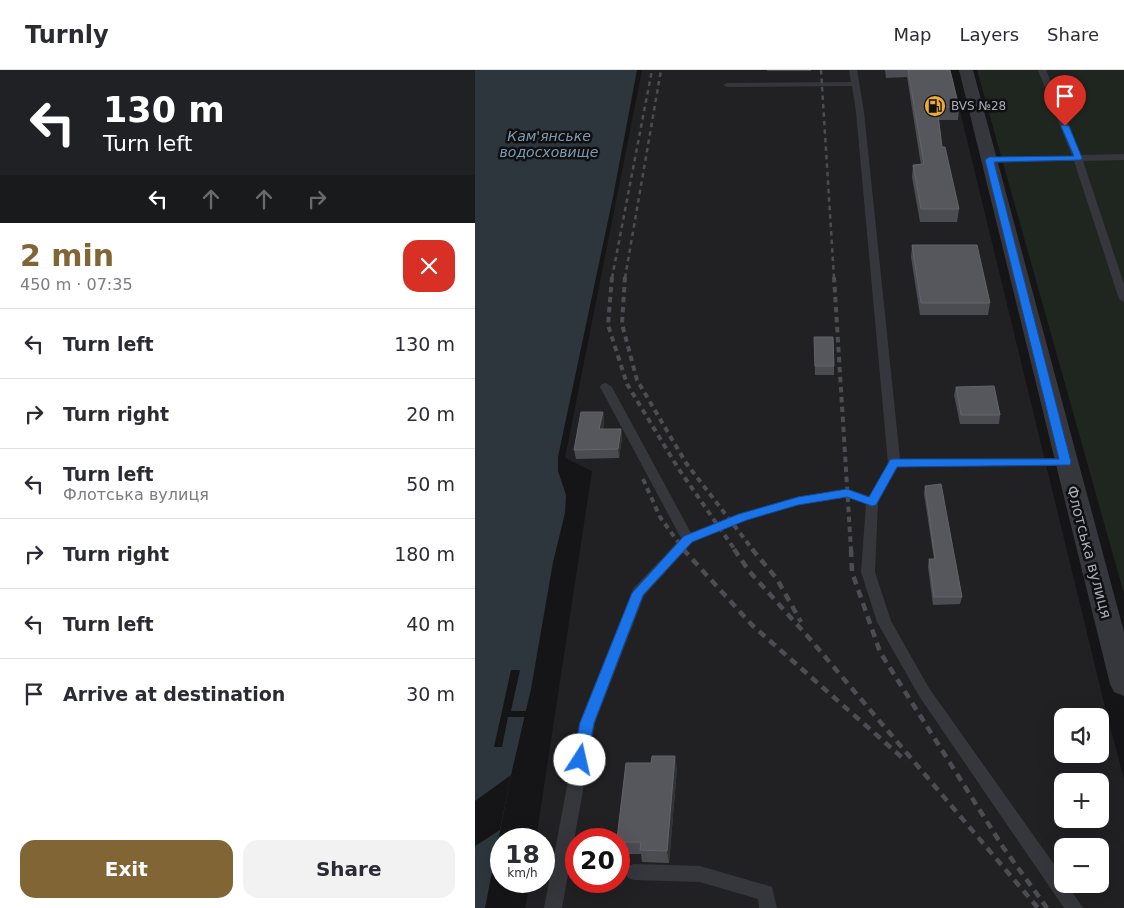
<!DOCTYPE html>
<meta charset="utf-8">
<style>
:root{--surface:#fff;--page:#f2f2f3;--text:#2b2b33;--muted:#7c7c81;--line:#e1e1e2;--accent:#826534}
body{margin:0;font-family:"DejaVu Sans",sans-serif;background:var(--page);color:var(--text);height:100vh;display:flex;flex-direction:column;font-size:19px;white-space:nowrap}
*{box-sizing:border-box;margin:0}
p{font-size:16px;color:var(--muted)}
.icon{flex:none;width:28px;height:28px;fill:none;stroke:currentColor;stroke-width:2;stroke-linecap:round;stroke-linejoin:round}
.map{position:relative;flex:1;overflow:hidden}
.details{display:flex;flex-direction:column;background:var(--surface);width:475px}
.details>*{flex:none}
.top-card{background:#202124;color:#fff;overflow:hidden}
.controls{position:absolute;left:579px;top:638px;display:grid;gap:10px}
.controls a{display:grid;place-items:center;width:55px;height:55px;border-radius:10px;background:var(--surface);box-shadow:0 5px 20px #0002;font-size:25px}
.speed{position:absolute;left:15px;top:758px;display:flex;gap:10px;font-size:25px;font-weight:700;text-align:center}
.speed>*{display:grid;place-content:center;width:65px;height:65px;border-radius:50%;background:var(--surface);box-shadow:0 5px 20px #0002;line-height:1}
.speed small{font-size:12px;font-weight:400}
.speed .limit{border:8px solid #d22;background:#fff;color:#111}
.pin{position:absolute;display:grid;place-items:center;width:42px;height:42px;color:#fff;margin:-51px -21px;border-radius:50% 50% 50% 0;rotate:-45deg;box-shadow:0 0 5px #0007}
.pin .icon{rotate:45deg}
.me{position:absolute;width:55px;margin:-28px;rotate:10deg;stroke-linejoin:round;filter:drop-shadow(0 0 4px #0008)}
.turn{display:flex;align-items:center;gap:18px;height:105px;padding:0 20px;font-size:22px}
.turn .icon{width:65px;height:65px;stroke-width:2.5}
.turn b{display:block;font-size:35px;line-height:42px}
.lanes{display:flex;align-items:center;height:48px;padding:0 20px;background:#0003;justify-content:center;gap:25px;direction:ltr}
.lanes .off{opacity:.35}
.round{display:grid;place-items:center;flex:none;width:52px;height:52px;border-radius:15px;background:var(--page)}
.summary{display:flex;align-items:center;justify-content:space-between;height:85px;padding:0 20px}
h1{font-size:30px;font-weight:700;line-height:38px;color:var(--accent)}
.action{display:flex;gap:10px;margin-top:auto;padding:10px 20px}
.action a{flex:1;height:58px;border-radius:15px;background:var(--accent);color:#fff;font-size:20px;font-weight:700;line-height:58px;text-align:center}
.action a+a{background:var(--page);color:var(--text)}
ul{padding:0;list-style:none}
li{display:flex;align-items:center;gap:15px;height:70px;padding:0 20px;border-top:1px solid var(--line)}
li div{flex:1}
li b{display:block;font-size:19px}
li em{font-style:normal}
header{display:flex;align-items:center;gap:30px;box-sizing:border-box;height:70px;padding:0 25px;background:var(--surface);border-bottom:1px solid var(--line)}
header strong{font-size:24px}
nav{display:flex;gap:28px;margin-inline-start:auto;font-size:18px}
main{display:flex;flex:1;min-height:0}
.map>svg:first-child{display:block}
</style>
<header>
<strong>Turnly</strong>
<nav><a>Map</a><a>Layers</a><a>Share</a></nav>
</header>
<main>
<section class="details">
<div class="top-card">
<div class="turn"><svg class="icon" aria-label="left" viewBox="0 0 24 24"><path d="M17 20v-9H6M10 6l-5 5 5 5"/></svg><div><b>130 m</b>Turn left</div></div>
<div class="lanes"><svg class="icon" aria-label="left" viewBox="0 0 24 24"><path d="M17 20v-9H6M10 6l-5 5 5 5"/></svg><svg class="icon off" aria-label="ahead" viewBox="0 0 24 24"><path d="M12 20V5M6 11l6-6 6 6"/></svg><svg class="icon off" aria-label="ahead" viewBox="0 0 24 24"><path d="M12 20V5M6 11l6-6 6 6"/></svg><svg class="icon off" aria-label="right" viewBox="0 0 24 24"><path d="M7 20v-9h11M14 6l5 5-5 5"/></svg></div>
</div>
<div class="summary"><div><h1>2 min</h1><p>450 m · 07:35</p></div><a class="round" style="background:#d93025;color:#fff"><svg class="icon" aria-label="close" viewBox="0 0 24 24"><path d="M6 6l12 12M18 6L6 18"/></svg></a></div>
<ul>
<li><svg class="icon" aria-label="left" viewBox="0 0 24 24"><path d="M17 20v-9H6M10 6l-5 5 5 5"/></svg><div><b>Turn left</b></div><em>130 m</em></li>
<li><svg class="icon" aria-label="right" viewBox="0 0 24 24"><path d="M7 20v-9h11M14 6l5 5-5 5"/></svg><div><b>Turn right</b></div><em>20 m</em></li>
<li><svg class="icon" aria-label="left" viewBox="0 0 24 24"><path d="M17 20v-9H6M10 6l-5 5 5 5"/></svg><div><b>Turn left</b><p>Флотська вулиця</p></div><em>50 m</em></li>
<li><svg class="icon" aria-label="right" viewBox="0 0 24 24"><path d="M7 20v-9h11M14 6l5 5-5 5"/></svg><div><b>Turn right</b></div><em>180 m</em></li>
<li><svg class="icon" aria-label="left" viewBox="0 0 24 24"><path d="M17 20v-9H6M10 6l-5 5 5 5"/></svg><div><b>Turn left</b></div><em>40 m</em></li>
<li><svg class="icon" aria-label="arrive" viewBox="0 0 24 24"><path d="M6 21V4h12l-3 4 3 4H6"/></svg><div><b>Arrive at destination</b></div><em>30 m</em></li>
</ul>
<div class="action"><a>Exit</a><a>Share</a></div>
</section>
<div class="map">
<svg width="649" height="838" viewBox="0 0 649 838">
<rect width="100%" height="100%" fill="#151517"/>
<path fill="#212124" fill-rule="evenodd" d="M167 0H475L630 637 649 709V838H50L55 811H69V769H61L117 401 90 388ZM588 646H625V684H588ZM588 711H625V749H588ZM101 769H144V811H101ZM588 776H625V814H588Z"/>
<path fill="#1f2620" d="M502 0H649V524Z"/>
<path fill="#2d363c" d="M0 0H162L138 127 83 387V401L91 425 90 443 78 492 56 619 36 705 10 838H0Z"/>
<path fill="#151517" d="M36 600H45L36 641H52L50 647H33L27 677H19Z
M36 705 25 760 0 776V731Z"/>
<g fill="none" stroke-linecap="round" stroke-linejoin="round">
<path fill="#36373c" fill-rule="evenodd" d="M374 0H382L389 42 425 389 591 388 597 392 591 396 423 397 403 432 400 502 416 551 454 618 588 807V814H592L608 838H589L444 626 402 552 386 502 391 434 371 427 323 435 272 450 218 472 169 526 120 653 87 838H69L104 653 158 519 206 468 125 317 127 314 131 313 137 317 216 463 263 444 323 427 372 419 394 426 413 393 381 42 377 16 252 17 248 15 252 13 376 12Z
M563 0H571L606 85 649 84V90L608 91 649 214V232L644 229 599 91 514 93 510 90 514 87 597 86Z
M159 794 225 796 291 815 297 817 302 838H284L283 829 225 812 159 810 153 808 151 802 153 796Z"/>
<path fill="#36373c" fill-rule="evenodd" d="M484 0H498L649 562V626L639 622 635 614Z"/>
<path stroke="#4b4d53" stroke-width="2.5" stroke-dasharray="4.5 4" stroke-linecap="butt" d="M346 0 359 208
M137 208 177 0
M150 208 186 0"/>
<path stroke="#4b4d53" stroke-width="4" stroke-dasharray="5.5 4.5" stroke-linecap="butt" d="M137 207 133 255 152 314 203 398 260 480
M150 207 147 254 162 310 211 393 278 480
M359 207 376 480
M168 409 185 447 209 480"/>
<path stroke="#4b4d53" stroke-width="4.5" stroke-dasharray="8 6" stroke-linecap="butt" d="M208 479 277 555 431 691
M259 479 274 501 335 569 563 838
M277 479 302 509 326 552
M376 479 377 502 405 582 528 777 572 838"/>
</g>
<path fill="#4b4c52" d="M292 0H336V1H292Z
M410 0H475L484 37 483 50H464L467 77 484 139 482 152H445L437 107 438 95H446L432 7 411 8Z
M437 175 515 233 513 245H445L436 187Z
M339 267 359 296V305H340Z
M481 317 525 345 524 354H485L479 325Z
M128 342 129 351 128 359H146L147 368 144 388 101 389 99 380Z
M450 416 487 527 485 534 458 535 453 497 454 489H459L449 424Z
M202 698 194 793 167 792 166 784H144V769Z"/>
<path fill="#313236" d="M128 342 129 351 126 368 124 359Z
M146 359 147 368 144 388 143 379Z
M200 686 202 698 194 793 192 781Z"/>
<path fill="#55575d" stroke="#62646b" d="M433 0H475L484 37H462L467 77H470L484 139H446L438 95 449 94Z
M437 175H502L515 233H446Z
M339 267H358L359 296H340Z
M519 316 525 345H486L481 317Z
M106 342H128L124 359H146L143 379 99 380Z
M466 414 487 527H459L454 489H460L450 416Z
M177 686H200L192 781 165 780 166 772H144V769H142L151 693H176Z"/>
<path fill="#1a73e8" stroke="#114b97" d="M587 55 594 56 607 88 606 90 519 92 596 392 595 395 422 397 401 435 397 436 372 427 323 435 272 450 217 472 168 525 119 653 112 690 110 695 105 696 100 695 98 690 105 653 157 523 209 466 264 444 323 427 372 419 394 427 415 390 418 389H584L510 90 514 87 599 86 586 56Z"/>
<defs>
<g id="fuel-disc" transform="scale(1.125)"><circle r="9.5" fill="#edab36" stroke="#101012"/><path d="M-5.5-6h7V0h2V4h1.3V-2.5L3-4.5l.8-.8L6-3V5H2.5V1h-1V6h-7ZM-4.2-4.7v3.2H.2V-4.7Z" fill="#111"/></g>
</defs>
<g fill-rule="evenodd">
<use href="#fuel-disc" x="460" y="36"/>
</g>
<g text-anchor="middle" stroke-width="5" stroke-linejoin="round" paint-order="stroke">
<g font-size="12" fill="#a7acb7" stroke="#101012" text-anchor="start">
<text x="476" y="40">BVS №28</text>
</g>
<g font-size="14" font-style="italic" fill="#7f9bb1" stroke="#101012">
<text x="74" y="71">Кам'янське<tspan x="74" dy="16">водосховище</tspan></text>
</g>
<g font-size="15" fill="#a7acb7" stroke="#101012">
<text transform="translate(614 482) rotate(75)" y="5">Флотська вулиця</text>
</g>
</g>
</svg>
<div class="controls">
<a><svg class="icon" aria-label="sound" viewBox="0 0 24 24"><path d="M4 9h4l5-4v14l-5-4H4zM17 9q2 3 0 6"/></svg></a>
<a>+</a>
<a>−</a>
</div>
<div class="speed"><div>18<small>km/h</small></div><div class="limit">20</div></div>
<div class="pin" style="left:590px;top:56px;background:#d93025"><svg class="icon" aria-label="arrive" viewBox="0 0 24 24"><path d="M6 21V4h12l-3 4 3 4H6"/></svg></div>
<svg class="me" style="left:105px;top:690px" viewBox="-20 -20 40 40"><circle r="19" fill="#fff"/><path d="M0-13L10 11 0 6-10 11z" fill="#1a73e8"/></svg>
</div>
</main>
